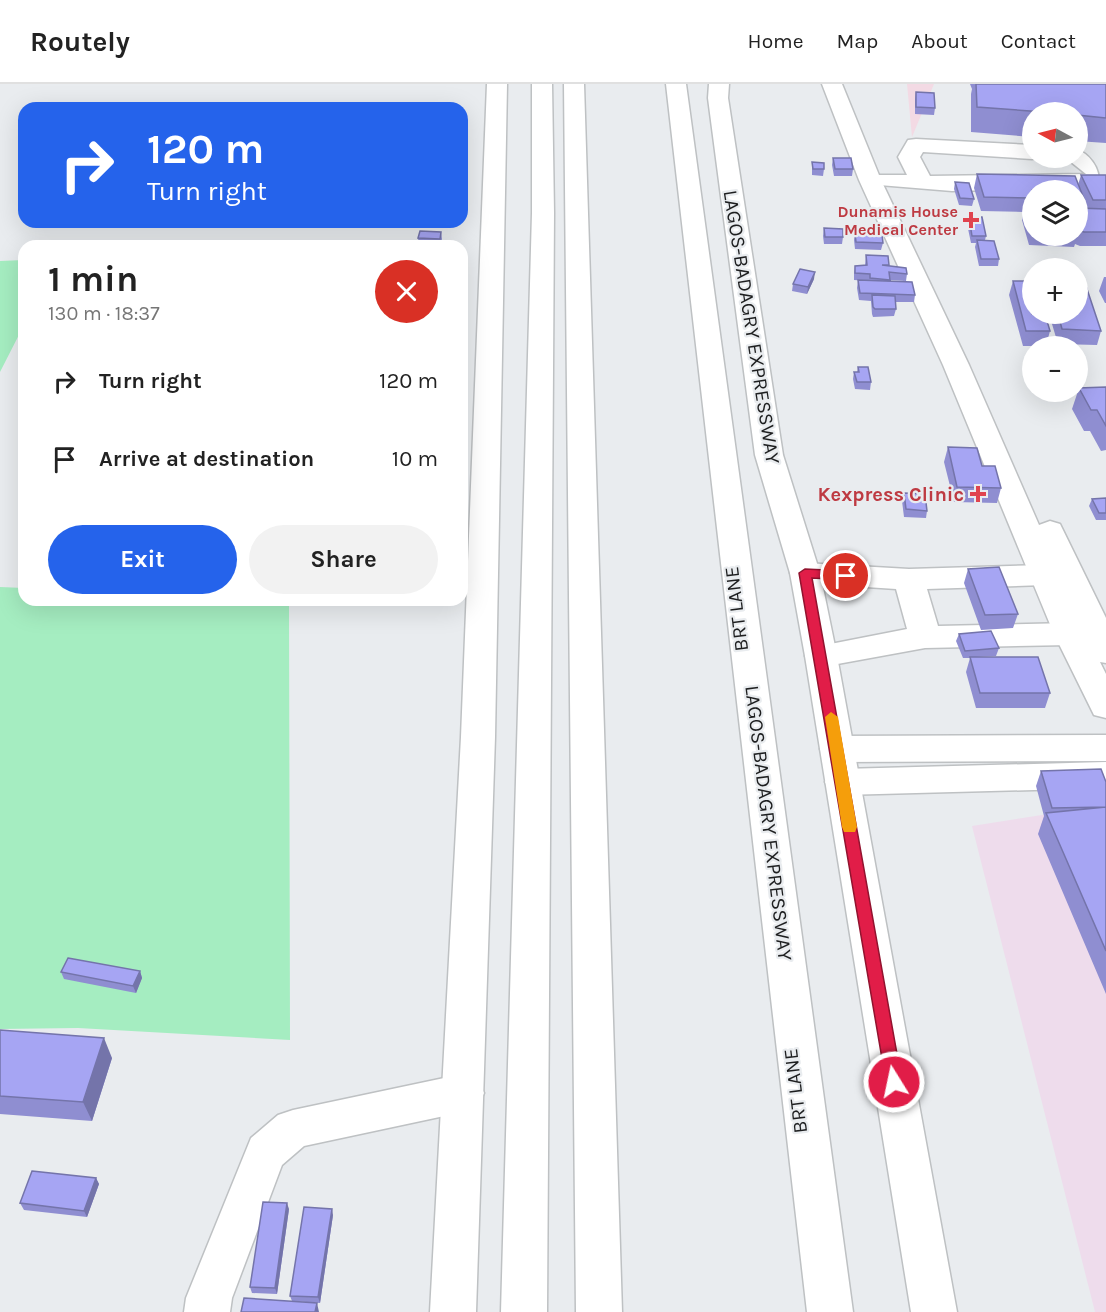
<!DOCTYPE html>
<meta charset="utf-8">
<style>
:root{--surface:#fff;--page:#f2f2f2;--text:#222;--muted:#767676;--line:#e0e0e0;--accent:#2563eb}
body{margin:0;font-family:Karla,sans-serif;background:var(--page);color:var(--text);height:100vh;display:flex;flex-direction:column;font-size:22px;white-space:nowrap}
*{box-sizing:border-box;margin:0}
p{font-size:20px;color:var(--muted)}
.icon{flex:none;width:33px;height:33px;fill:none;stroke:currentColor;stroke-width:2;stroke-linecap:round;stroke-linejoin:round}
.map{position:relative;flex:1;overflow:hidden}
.panel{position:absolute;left:18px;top:156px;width:450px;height:366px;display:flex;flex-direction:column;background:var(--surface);border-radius:18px;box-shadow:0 6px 24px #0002}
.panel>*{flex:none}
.guide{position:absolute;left:18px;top:18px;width:450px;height:126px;border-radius:18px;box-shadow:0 6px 24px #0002;background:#2563eb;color:#fff;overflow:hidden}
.needle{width:39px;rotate:277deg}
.controls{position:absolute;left:1022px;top:18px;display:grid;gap:12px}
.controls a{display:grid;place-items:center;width:66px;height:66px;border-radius:50%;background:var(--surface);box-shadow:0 6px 24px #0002;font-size:30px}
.pin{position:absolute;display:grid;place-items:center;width:51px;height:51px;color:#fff;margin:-26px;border:3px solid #fff;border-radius:50%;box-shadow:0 2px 6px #0007}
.me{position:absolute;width:66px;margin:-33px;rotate:350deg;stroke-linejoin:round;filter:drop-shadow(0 0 4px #0008)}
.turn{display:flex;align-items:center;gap:21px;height:126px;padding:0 30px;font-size:27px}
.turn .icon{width:78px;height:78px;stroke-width:2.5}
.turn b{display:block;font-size:42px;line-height:51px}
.round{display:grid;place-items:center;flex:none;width:63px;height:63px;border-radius:32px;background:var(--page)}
.head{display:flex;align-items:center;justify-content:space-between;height:102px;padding:0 30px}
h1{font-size:36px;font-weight:700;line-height:45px}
.action{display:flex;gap:12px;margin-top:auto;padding:12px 30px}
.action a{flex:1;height:69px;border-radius:36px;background:var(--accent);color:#fff;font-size:24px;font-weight:700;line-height:69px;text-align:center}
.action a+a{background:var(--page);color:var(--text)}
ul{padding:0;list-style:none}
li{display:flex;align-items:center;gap:18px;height:78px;padding:0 30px}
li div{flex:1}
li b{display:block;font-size:22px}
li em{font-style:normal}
header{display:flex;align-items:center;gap:36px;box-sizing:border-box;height:84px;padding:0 30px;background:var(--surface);border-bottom:2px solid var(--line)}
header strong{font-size:28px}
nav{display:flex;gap:33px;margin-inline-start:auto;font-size:21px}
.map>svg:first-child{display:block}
</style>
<header>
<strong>Routely</strong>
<nav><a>Home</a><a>Map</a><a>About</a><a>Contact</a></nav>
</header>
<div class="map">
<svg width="1106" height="1228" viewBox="0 0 1106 1228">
<rect width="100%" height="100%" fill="#e9ecef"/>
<path fill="#eedcec" d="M1106 721V1228H1095L972 742Z"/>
<path fill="#f3dae4" d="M907 0H934L912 53Z"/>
<path fill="#a5edc1" d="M24 176V241L0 288V177Z
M0 503 24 504V516H289L290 956 78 944 0 945Z"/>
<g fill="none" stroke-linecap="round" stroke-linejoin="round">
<g stroke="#bec1c3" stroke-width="3">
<path id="minor" d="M564 0H584L622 1228H576Z
M916 55 1032 61V74H1036L1032 75 923 68 920 73 930 92 1086 90 1066 74H1077V66C1093 70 1106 96 1094 104L952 107 879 101 876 96 879 91H907L898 73 908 56Z
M805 479 909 485 1045 481 1056 484 1060 491 1056 498 1045 501 927 505 938 542 1070 539 1081 542 1086 550 1081 558 1070 561 925 564 821 583 810 580 805 572 810 564 907 545 896 505 805 499 794 496 790 489 794 482Z
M1106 651V677L837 678 825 674 820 665 825 656 837 652Z
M1106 678V704L842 711 830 707 825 698 830 689 842 685Z
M463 990 478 996 484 1009 478 1022 463 1028 304 1062 282 1081 232 1214 230 1228H184L186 1214 251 1054 278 1031 293 1026Z"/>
</g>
<g stroke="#bec1c3" stroke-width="3">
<path id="major" d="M487 0H507L495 653 476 1228H430L461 653Z
M709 0H729L728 14 783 371 820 489 837 572 957 1228H911L805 572 790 489 755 371 708 14Z
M822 0H842L881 96 969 281 1039 441 1050 437 1060 440 1106 534V579L1100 578 1106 590V634L1094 631 1054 550 943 281 859 96Z"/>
</g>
<g stroke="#bec1c3" stroke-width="3">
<path id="highway" d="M532 0H552L554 129 547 1228H501L532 129Z
M666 0H686L853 1228H807Z"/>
</g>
<use href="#minor" fill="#fff" fill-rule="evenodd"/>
<use href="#major" fill="#fff" fill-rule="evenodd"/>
<use href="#highway" fill="#fff" fill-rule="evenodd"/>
</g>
<path fill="#8f8ed1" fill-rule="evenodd" d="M970 0H1106V59L1077 57V28H1032V53L971 48V10L972 5Z
M916 8 935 24 934 31 915 30V15Z
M833 74 853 85 852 92H834L832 81Z
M812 78 824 85 823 92 812 91Z
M977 90 1078 101 1081 91H1106V162H1080L1075 160 1074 163 1029 161 1022 136 1024 128 981 127 974 104ZM1032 106 1077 115V152H1032ZM1083 117 1087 124H1082Z
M955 98 974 115 972 122 959 121 954 105Z
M969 133 986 152 985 156 999 175 998 182H979L975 163 976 159H971L967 140Z
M824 144 843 153 842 160H824L823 152Z
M441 148 442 155 440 162 419 161 418 154Z
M855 149 883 159 881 166 855 165 854 156Z
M866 171 907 190 906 197 890 196V197L915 211 914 218H895L896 225 894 232 873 233 872 230 871 217 859 216 857 204 858 196 869 197 854 196V189L855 182 865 181Z
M1104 193H1106V219H1105L1099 207Z
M814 195 807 210 792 207 793 200Z
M1013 197 1050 247 1046 262H1023L1009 211Z
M1049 230H1077L1101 247 1097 261 1058 260Z
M858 283 871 298 870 306 855 305 853 295 854 288H857Z
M1106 303V366L1101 367 1090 347H1084L1072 325 1079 304Z
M948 363 1001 404 997 419 954 418 944 378Z
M904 409 927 427 926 434 904 433 902 417Z
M1106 414V436H1096L1089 422 1092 415Z
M968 485 1018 530 1013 544 981 546 964 499Z
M959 550 999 564 996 572 976 573 1050 609 1045 624H976L966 588 970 574H963L956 557Z
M1041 687 1106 698V910L1038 750 1044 732 1036 702Z
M140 887 142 894 136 909 64 895 61 888Z
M0 946 112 974 92 1037 0 1030Z
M96 1094 99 1100 87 1133 24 1126 20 1119Z
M289 1125 277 1210 252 1209 250 1203Z
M333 1131 320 1219 292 1217 290 1212Z"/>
<path fill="#7474aa" d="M815 188 814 195 807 210 808 203Z
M140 887 142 894 136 909 133 902Z
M104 954 112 974 92 1037 83 1018Z
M96 1094 99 1100 87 1133 84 1127Z
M287 1119 289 1125 277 1210 275 1204Z
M332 1125 333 1131 320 1219 318 1213Z
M317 1219 319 1228H315Z"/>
<path fill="#a6a5f3" stroke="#7474aa" stroke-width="1.5" d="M976 0H1106V34L1077 31V28H1044L977 23Z
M916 8 934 9 935 24 916 23Z
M833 74H851L853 85H835Z
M812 78 824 79V85H813Z
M977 90 1075 92 1084 115H1077V106H1032V114L984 113Z
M1081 91H1106V116H1093Z
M955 98 969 99 974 115 960 114Z
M1026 122H1032V145Z
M1077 124 1106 125V148H1084L1077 146 1078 149H1077Z
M969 133H982L986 152H972Z
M824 144 843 145V153H825Z
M420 147 441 148 440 155 418 154Z
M855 149 882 151 883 159 856 158Z
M977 156 994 157 999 175H981Z
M866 171 888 172 889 181H882L906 184 907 190 889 188 890 196 870 194V190L855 189V182L867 181Z
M800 185 815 188 808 203 793 200Z
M858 196 912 198 915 211 860 209Z
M1013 197H1032V230H1045L1050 247H1026Z
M1077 202H1086L1101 247 1062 245 1058 230H1077Z
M872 211 895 212 896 225H875L873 223Z
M858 283H868L871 298H857L854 288H859Z
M1106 303V342L1097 326H1091L1079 304Z
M948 363 977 364 982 382H995L1001 404 957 403Z
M904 409 925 410 927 427 906 425Z
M1106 414V429H1099L1092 415Z
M999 483 1018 530 985 531 968 485Z
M991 547 999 564 965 567 959 550Z
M970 573H1038L1050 609H980Z
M1101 685 1106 698V723L1052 724 1041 687Z
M1106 723V867L1046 729Z
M68 874 140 887 133 902 61 888Z
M0 946 104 954 83 1018 0 1012Z
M32 1087 96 1094 84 1127 20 1119Z
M263 1118 287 1119 275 1204 250 1203Z
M304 1123 332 1125 318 1213 290 1212Z
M244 1214 317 1219 315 1228H241Z"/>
<path fill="#e11d48" stroke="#92132f" stroke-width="1.5" d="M805 485 846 487 853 492 846 496 812 494 902 998 900 1003 894 1005 888 1003 886 998 799 489Z"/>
<path fill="#f59e0b" d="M831 628 838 633 857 743 855 748H844L842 743 825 633Z"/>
<g fill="#e0444e" stroke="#e9ecef" stroke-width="2">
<path d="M968 127h6v6h6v6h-6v6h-6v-6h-6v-6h6z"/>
<path d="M975 401h6v6h6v6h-6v6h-6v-6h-6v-6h6z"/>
</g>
<g text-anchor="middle" stroke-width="4.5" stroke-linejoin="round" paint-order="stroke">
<g font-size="16" font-weight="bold" fill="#be3a42" stroke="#e9ecef" text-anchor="end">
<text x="958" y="133">Dunamis House<tspan x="958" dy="18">Medical Center</tspan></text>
</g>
<g font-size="20" fill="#1e1f20" stroke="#e9ecef">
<text transform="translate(752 243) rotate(81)" y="7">LAGOS-BADAGRY EXPRESSWAY</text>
<text transform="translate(736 525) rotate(-97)" y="7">BRT LANE</text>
<text transform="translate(769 739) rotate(83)" y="7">LAGOS-BADAGRY EXPRESSWAY</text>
<text transform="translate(795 1007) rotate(-97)" y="7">BRT LANE</text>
</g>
<g font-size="20" font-weight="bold" fill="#be3a42" stroke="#e9ecef" text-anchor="end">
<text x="964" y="417">Kexpress Clinic</text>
</g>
</g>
</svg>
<div class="controls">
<a><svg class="needle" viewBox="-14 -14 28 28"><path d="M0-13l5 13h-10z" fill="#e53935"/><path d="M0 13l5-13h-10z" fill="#767676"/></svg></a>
<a><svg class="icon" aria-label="layers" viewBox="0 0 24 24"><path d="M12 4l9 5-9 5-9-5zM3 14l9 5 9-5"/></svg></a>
<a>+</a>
<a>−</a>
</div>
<div class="pin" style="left:846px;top:492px;background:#d93025"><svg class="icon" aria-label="arrive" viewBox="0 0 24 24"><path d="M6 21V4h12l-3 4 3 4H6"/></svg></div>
<svg class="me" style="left:894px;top:998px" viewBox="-20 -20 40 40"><circle r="17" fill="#e11d48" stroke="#fff" stroke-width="3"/><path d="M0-11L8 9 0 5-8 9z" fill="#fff"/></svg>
<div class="guide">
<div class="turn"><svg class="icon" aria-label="right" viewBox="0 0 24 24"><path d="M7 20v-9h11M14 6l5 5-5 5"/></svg><div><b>120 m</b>Turn right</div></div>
</div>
<section class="panel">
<div class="head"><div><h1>1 min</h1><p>130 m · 18:37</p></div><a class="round" style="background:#d93025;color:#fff"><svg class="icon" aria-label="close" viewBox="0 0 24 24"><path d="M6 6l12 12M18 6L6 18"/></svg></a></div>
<ul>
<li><svg class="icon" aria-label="right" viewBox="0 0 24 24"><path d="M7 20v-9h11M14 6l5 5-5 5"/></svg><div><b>Turn right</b></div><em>120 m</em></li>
<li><svg class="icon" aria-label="arrive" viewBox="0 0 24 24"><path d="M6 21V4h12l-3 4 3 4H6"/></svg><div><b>Arrive at destination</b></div><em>10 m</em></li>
</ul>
<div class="action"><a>Exit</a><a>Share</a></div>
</section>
</div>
